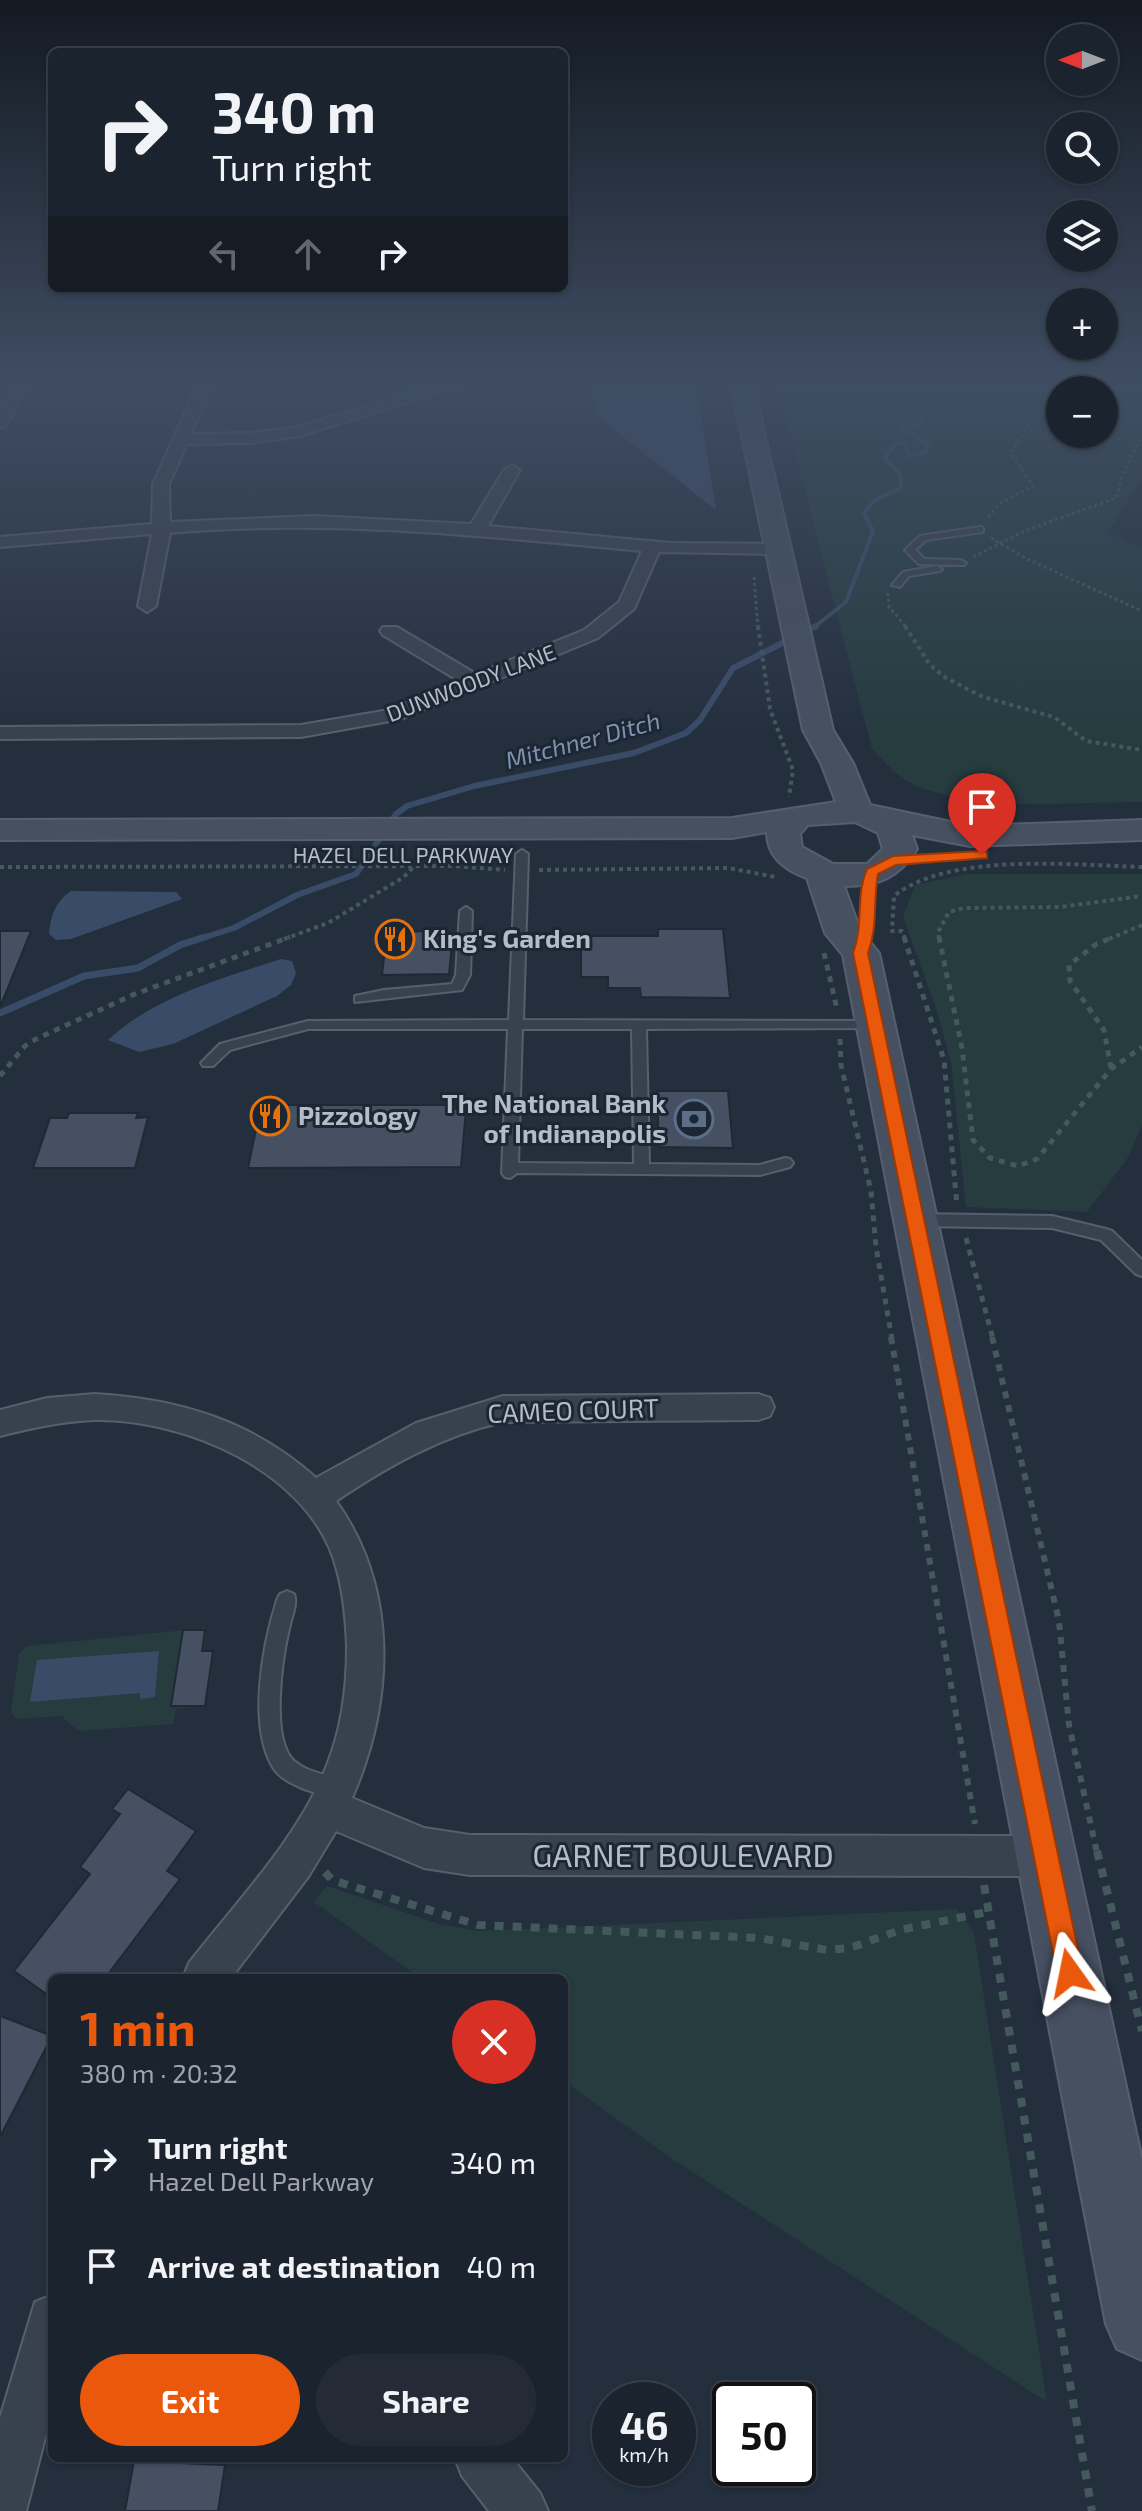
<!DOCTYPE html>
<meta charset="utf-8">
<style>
:root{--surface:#1b232e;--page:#242b36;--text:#f1f3f6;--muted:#a0a4aa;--line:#39404a;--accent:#ea580c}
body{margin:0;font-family:"Exo 2",sans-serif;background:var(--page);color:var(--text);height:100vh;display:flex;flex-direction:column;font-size:30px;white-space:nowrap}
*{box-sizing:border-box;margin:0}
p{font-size:26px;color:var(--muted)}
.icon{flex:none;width:44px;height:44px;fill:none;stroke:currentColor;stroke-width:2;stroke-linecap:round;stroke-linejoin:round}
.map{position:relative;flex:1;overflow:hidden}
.details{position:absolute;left:48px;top:1974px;width:520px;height:488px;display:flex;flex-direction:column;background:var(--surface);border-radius:12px;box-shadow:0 2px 6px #0004,0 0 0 2px var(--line)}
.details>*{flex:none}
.banner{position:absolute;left:48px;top:48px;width:520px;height:244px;border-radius:12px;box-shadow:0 2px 6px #0004,0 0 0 2px var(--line);background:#1b232e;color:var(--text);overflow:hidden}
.needle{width:52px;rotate:270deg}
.controls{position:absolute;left:1046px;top:24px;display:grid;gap:16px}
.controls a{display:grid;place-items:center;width:72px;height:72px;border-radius:50%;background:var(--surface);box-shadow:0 2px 6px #0004,0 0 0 2px var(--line);font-size:40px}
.speed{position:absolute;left:592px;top:2382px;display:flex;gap:16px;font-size:40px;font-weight:700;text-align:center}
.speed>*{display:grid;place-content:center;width:104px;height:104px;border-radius:50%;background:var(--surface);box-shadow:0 2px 6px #0004,0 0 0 2px var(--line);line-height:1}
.speed small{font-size:20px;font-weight:400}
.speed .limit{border:4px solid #111;border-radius:12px;background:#fff;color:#111}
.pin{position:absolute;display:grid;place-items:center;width:68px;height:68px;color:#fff;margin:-82px -34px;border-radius:50% 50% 50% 0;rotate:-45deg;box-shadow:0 0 8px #0007}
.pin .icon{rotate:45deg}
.me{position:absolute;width:88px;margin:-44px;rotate:348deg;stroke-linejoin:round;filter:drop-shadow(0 0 6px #0008)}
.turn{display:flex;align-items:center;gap:28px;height:168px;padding:0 32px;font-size:36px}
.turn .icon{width:104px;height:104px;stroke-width:2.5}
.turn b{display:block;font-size:56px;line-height:68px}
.lanes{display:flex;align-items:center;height:76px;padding:0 32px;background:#0003;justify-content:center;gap:40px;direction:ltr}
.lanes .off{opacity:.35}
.round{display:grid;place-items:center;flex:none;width:84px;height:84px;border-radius:42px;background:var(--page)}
.summary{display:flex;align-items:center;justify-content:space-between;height:136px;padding:0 32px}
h1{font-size:48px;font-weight:700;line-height:60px;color:var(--accent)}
.primary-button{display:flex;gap:16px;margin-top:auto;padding:16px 32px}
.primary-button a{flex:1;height:92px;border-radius:48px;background:var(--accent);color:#fff;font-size:32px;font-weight:700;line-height:92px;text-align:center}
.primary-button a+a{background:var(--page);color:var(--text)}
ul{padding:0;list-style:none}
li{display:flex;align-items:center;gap:24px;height:104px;padding:0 32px}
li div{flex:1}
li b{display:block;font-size:30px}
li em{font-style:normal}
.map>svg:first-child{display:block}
</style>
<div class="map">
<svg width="1142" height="2511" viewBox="0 0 1142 2511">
<rect width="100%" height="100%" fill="#242f3e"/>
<path fill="#263c3f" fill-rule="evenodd" d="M777 384H1142V477L1108 532 1142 549V802C1075 802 968 813 909 782 896 775 883 760 872 749ZM1060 390H1104V434H1060Z
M967 874H1142V1126L1127 1159 1087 1212 966 1207 951 1062 936 1008 903 917 915 885Z
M206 1628 204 1651H212L211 1680 202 1682 199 1706 176 1709 173 1724 79 1731 61 1716 17 1719 11 1712 19 1654 27 1646Z
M327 1886 439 1924 479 1931 957 1909 974 1933 1047 2402 671 2158 564 2081V1978H420L314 1902Z"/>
<path fill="#394c67" d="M591 384H696L716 510 598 417Z
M71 891 176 892 182 899 71 939 56 940 49 934C51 915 55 902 71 891Z
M281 959 292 961 296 973 291 985 277 996 173 1044 139 1052 108 1040C154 997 223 978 281 959Z
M159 1651 155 1697 140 1699V1693L30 1702 37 1660Z"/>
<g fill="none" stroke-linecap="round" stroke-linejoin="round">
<path stroke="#394c67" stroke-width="4" d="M813 628 846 602 873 531 864 513 875 500 901 488V476L885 458 896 443 906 444 909 456 926 452 928 445 900 427 920 423 924 408 941 395 938 384"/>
<path stroke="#394c67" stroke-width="6" d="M199 939 234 928 297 895 356 874 396 814 407 806 474 786 634 753 686 733 700 720 733 668 816 626"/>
<path stroke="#394c67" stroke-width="7" d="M0 1013 84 976 138 968 180 945 205 937"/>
</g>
<path fill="#455162" stroke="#1f2835" stroke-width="2" d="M658 929H723L730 998 641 997 640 988H608V977H581V936H658Z
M0 931H31L1 1005H0Z
M438 931 437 935 453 934 449 974 382 975 387 932Z
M657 1091H728L733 1148 659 1147Z
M277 1105H456V1109H466L461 1167 248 1168 260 1110H276Z
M69 1113H138L136 1118 148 1117 135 1168H33L50 1118H67Z
M183 1630H205L202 1651H213L205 1706H171Z
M128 1789 196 1831 167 1871 180 1879 105 1978H52V1998L14 1971 90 1874 80 1867 120 1814 112 1809Z
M0 2016 52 2036 0 2137Z
M134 2461 225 2465 218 2511H125Z"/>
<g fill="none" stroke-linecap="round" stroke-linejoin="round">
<g stroke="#565f6c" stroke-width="4">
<path id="lane" d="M980 527 983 528V532L926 540 915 550 925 559 961 560 966 563 964 565 919 564 905 550 920 536Z
M937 566 942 569 940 571 909 576 900 587 892 585 903 572Z
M522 850 528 854 523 1020 880 1021 882 1024 875 1028 646 1029 649 1164 760 1165 785 1158 790 1159 793 1163 790 1167 760 1175 517 1173 510 1178 505 1177 502 1173 508 1029H308L230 1050 213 1066H203L201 1063 220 1044 308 1021 509 1020 516 854ZM522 1029H632L634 1164 518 1163Z
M466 907 472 911 470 975 462 990 355 1002V996L384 990 452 984 456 975 460 911Z
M916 1214 1052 1216 1106 1229 1112 1231 1142 1260V1276L1136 1274 1101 1240 1052 1228 916 1226 908 1220Z
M287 1591 294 1594C298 1604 291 1618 289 1629 282 1659 270 1739 294 1761 309 1774 328 1774 345 1781L348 1788 345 1795C333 1800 317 1793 304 1789 293 1784 281 1779 274 1769 247 1727 263 1644 277 1600L280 1594Z"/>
</g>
<g stroke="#565f6c" stroke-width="4">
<path id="street" d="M16 384H31L5 426 0 428V411Z
M198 384H213L191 434 251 433 298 427 441 384H465L300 436 251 443 187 444 169 484 170 522 315 516 471 524 504 470 512 465 520 470 488 526 670 543 778 544 787 549 778 554 659 552 634 609 598 638 401 719 301 737 0 739V727L301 725 389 710 459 681 383 635 380 631 383 627H397L476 674 584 630 619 602 642 551C484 536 328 519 170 533L156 606 147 612 138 606 152 534 0 547V537L152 524 153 484Z
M95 1394C179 1399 253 1421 316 1478L416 1423 503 1396 758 1394 770 1398 774 1407 770 1416 758 1420 503 1422C441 1436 388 1466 336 1501 399 1589 394 1702 352 1798L424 1828 470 1835 1046 1836 1060 1842 1066 1856 1060 1870 1046 1876 470 1875 424 1868 336 1831 308 1877 231 1978H183L189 1963C237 1901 298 1839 327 1765 342 1728 347 1687 347 1647 346 1617 343 1586 333 1557 301 1468 183 1419 95 1420 63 1421 31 1428 0 1436V1410L47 1398Z
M52 2295V2411L26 2511H0V2418L35 2302Z
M455 2458H512L540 2493 548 2511H489L462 2476Z"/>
</g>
<g stroke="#565f6c" stroke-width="4">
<path id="secondary" d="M731 384H753L833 730 853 763 870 805 970 826 1142 820V840L970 846 912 835 917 849C899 878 878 886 844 886L860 930 879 953 1142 2160V2360L1117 2349 1106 2324 843 955 825 933 807 878C784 870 767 856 767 832L732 838 0 840V820L732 818 836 802 821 763 803 730ZM855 822 878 833 883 849 867 864H833L802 847 800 834 808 825Z"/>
</g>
<path stroke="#44595c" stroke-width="3" stroke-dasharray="3 3" stroke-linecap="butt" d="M988 517 1000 503 1033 486 1011 453 1028 425 1053 405 1045 384
M991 538 1027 559 1142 611
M973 557 1027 530 1116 498 1123 473 1142 435
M754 577 758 628
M888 593 889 607 907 628"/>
<path stroke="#44595c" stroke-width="4" stroke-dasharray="4 4" stroke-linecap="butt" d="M758 626 770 709 793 770 789 797
M905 626 930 665 946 678 983 697 1054 717 1086 741 1142 750
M0 867 453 866 505 870
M539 870 728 868 776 877
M284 939 328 923 404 877 413 867
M905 939 902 931H892L894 896C949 852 1073 865 1142 867
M939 939 938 932 949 912 964 908 1060 907 1142 896
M1109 939 1142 925"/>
<path stroke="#44595c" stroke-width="5" stroke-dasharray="6 6" stroke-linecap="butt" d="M904 937 944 1060 957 1206
M939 937 962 1048 973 1140 990 1158 1018 1166 1037 1159 1111 1069 1142 1047
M824 953 837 1009
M840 1039 841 1065 871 1191 876 1247 892 1339
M1111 1068 1104 1030 1070 981 1069 965 1095 945 1113 937
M0 1076 25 1046 36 1039 135 994 290 937
M966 1238 993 1339"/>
<path stroke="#44595c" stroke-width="6" stroke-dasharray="7 7" stroke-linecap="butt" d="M891 1337 975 1824
M992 1337 1059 1621 1069 1725 1097 1853"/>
<path stroke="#44595c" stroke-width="8" stroke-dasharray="9 9" stroke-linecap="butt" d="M1097 1851 1142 2031
M325 1872 332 1880 478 1925 759 1938 827 1950 850 1948 900 1930 987 1912
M984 1885 1092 2511"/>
<use href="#lane" fill="#38414e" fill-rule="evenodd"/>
<use href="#street" fill="#38414e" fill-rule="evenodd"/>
<use href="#secondary" fill="#465061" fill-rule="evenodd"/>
</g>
<linearGradient id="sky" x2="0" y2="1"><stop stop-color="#141a22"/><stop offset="0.52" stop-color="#3f4d63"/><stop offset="1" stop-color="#3f4d63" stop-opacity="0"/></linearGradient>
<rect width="1142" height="736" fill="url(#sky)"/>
<path fill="#ea580c" stroke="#983908" stroke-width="2" d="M982 851 987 852V858L896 865 878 874C873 902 878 927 868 953L1083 1973 1079 1982 1070 1985 1061 1982 1057 1973 853 953C864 925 855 896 867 869L893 856Z"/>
<defs>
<g id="restaurant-ring" transform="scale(2)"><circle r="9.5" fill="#1d2633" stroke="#e8710a" stroke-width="1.5"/><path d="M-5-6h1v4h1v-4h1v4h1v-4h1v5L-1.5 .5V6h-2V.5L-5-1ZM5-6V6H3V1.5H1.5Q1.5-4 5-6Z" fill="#e8710a"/></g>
<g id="bank-ring" transform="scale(2)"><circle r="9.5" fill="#1d2633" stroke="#5c6f8a" stroke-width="1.5"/><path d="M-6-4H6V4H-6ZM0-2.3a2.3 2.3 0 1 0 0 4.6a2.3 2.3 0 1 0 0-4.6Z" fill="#5c6f8a"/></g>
</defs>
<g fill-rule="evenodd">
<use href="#restaurant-ring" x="395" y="939"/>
<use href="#restaurant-ring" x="270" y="1116"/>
<use href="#bank-ring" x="694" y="1119"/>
</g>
<g text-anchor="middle" stroke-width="6" stroke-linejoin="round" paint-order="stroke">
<g font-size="22" fill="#b4bcc9" stroke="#1d2633">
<text transform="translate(471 683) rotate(-21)" y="8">DUNWOODY LANE</text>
<text x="403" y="863">HAZEL DELL PARKWAY</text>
</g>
<g font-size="24" font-style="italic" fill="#7c92b1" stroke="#1d2633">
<text transform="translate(583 741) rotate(-15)" y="8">Mitchner Ditch</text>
</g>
<g font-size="26" font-weight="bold" fill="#b4bcc9" stroke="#1d2633" text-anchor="start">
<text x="423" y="948">King's Garden</text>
<text x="666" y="1113" text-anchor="end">The National Bank<tspan x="666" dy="30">of Indianapolis</tspan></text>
<text x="298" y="1125">Pizzology</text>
</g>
<g font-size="26" fill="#b4bcc9" stroke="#1d2633">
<text transform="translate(573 1411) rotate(-2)" y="9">CAMEO COURT</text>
</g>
<g font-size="32" fill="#b4bcc9" stroke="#1d2633">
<text x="683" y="1867">GARNET BOULEVARD</text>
</g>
</g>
</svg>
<div class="controls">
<a><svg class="needle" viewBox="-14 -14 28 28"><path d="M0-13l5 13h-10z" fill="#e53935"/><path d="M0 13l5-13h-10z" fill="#a0a4aa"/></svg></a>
<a><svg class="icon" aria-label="search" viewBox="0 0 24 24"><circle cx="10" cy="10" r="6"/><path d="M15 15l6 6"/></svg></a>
<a><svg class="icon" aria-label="layers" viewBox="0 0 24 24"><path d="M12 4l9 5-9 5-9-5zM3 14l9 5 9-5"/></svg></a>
<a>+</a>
<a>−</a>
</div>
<div class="speed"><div>46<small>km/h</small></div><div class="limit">50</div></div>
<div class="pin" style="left:982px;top:855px;background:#d93025"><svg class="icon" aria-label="arrive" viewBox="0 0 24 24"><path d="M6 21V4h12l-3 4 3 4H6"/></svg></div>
<svg class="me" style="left:1070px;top:1973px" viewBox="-20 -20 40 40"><path d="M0-17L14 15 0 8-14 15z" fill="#ea580c" stroke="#fff" stroke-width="4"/></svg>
<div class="banner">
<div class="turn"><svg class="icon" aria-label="right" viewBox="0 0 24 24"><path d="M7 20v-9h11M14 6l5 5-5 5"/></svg><div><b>340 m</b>Turn right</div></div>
<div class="lanes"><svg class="icon off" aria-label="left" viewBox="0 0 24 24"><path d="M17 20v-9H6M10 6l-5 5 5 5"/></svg><svg class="icon off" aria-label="ahead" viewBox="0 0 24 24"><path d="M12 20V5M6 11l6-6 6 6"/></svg><svg class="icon" aria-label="right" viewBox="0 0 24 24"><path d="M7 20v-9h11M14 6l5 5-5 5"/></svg></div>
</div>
<section class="details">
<div class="summary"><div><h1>1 min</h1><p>380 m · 20:32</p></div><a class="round" style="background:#d93025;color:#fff"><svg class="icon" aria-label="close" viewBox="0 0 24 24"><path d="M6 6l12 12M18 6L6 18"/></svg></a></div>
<ul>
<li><svg class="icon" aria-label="right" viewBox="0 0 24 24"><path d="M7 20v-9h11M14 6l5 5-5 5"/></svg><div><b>Turn right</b><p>Hazel Dell Parkway</p></div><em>340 m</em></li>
<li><svg class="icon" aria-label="arrive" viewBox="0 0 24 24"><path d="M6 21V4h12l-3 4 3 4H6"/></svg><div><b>Arrive at destination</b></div><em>40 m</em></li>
</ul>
<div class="primary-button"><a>Exit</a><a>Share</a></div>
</section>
</div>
